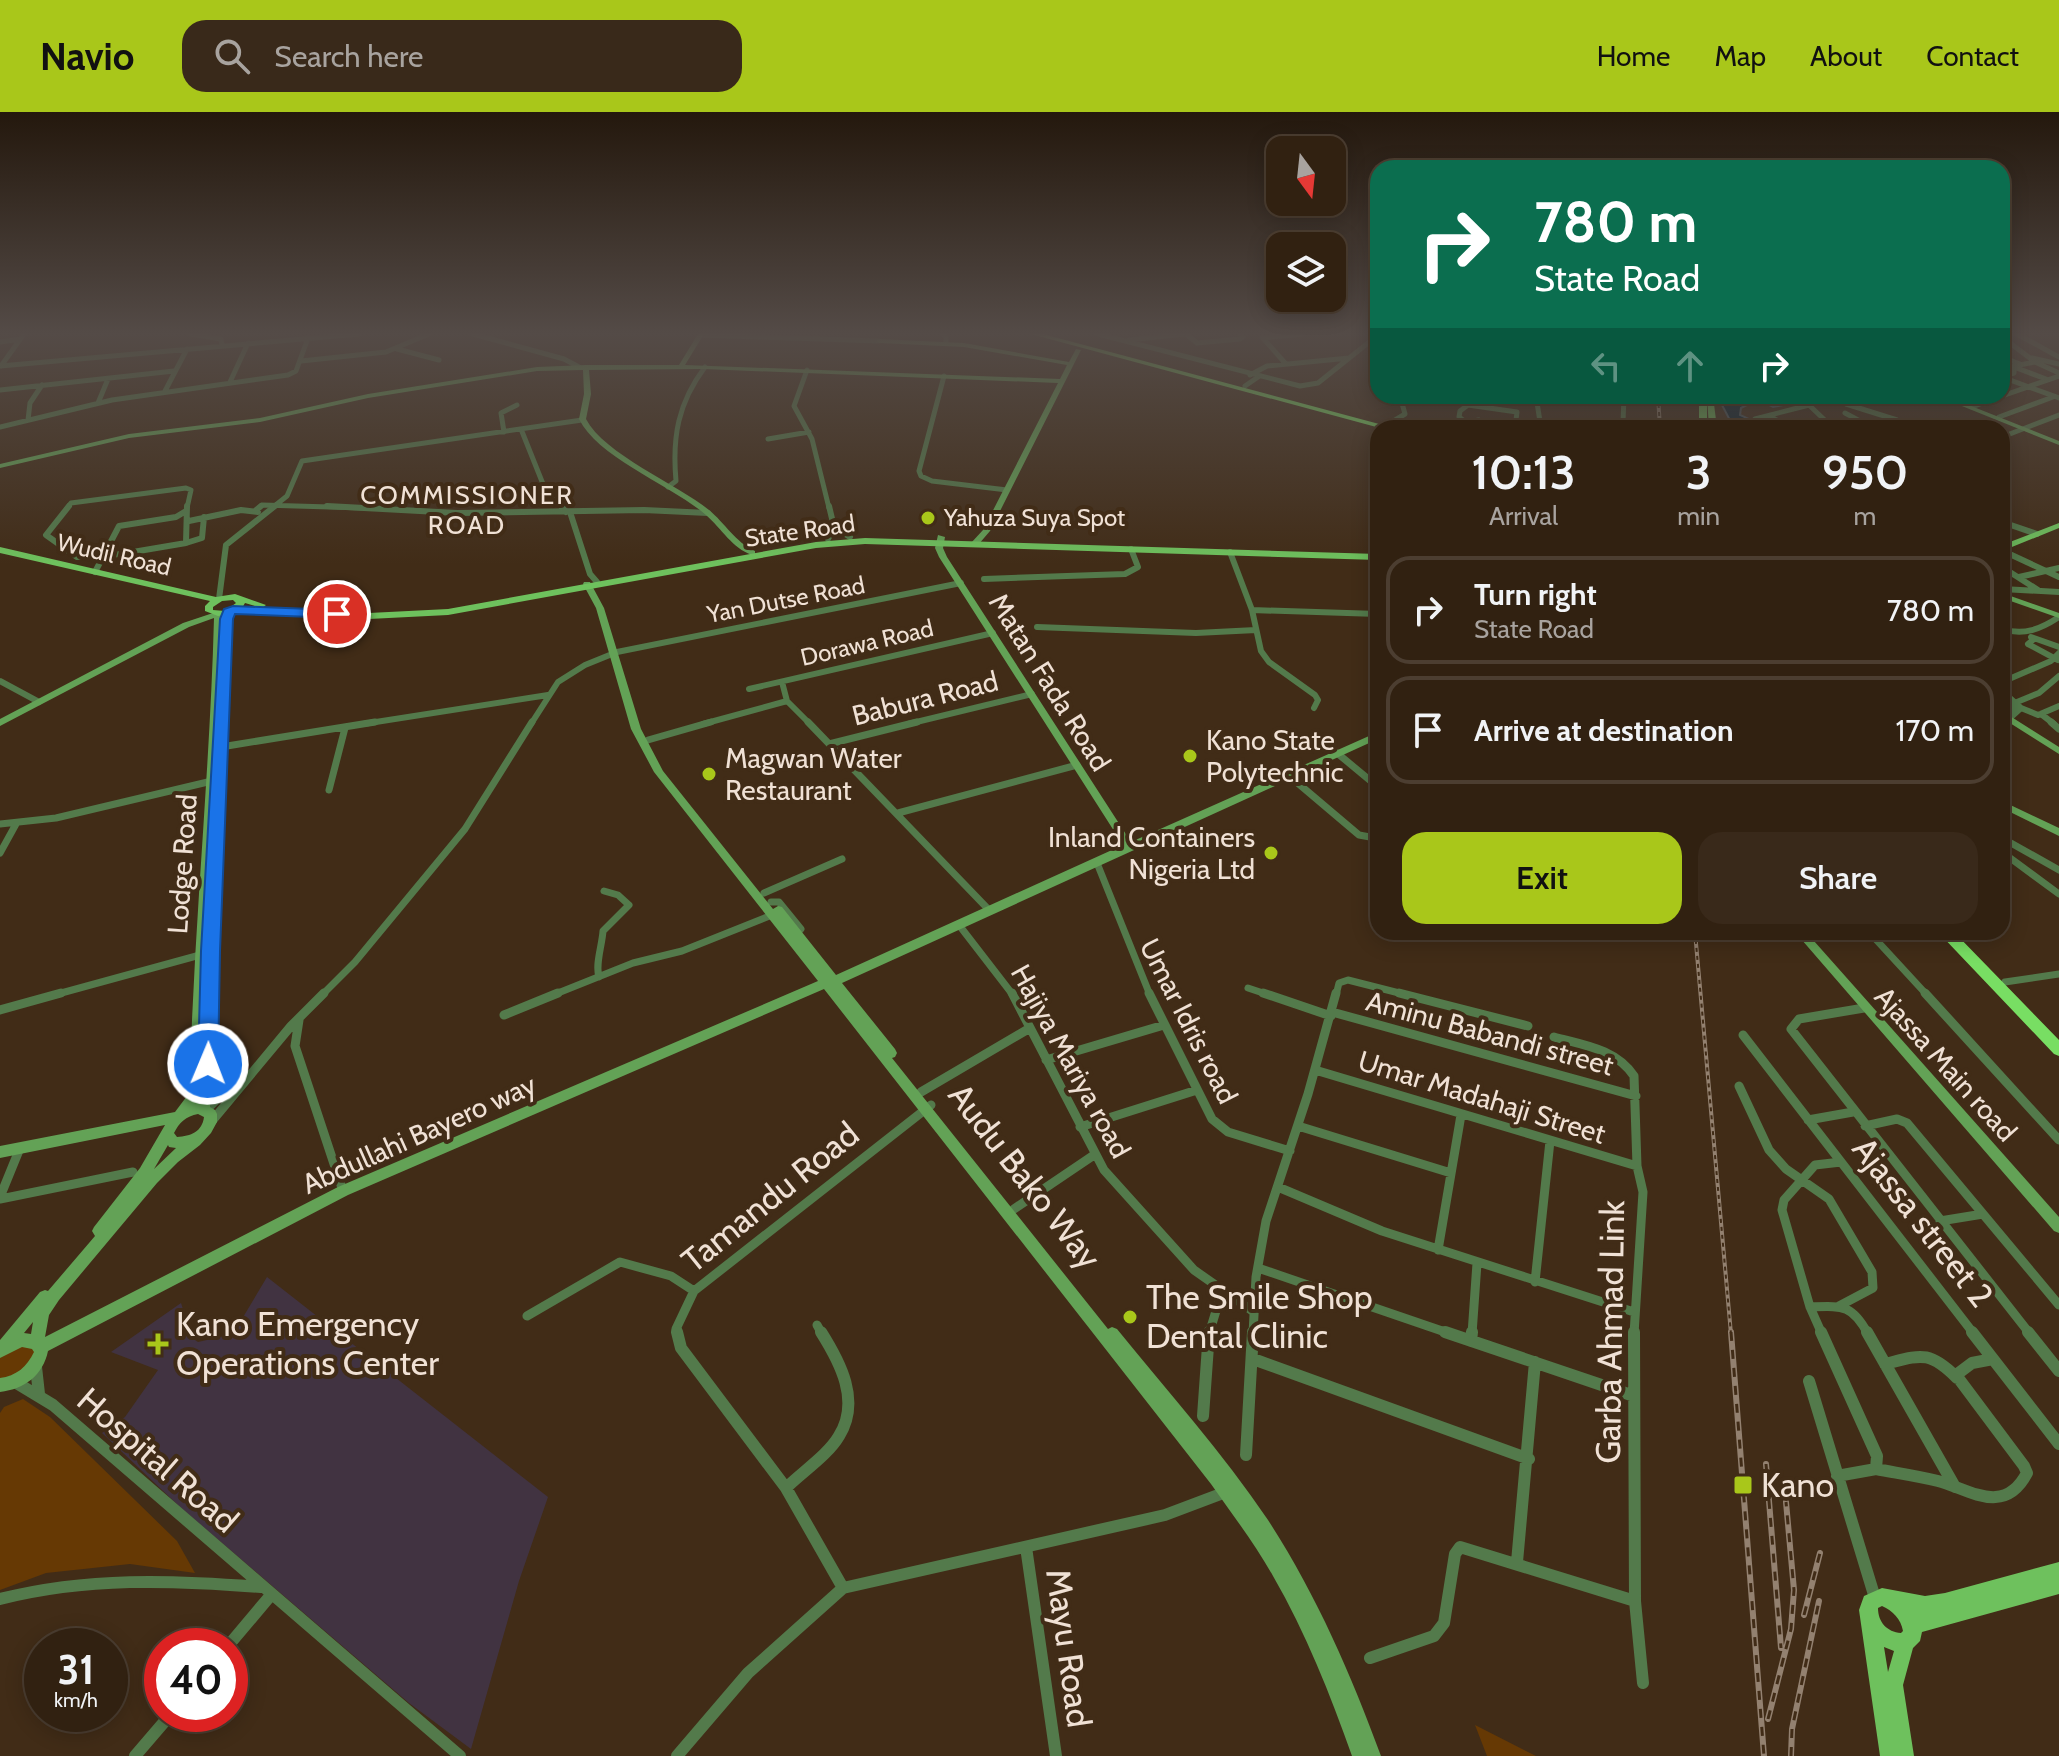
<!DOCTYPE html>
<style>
:root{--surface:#312111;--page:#39291a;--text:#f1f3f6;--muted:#a8a39f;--line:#4c3e31;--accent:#a9c71a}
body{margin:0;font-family:Cabin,sans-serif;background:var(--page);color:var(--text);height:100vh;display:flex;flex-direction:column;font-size:30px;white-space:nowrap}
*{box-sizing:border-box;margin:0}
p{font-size:26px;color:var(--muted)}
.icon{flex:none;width:44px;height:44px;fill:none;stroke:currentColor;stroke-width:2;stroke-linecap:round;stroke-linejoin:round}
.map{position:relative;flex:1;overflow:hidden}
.sheet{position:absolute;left:1370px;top:308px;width:640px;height:520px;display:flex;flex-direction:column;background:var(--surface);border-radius:24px;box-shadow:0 4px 20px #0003,0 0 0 2px var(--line)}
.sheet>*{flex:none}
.banner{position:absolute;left:1370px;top:48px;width:640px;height:244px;border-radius:24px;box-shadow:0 4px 20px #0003,0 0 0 2px var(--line);background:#0b6e4f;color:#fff;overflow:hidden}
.needle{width:52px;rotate:165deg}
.buttons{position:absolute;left:1266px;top:24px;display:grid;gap:16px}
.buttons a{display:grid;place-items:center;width:80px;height:80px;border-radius:16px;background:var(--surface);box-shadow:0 4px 20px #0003,0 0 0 2px var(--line);font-size:40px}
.speed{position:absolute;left:24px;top:1516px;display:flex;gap:16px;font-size:40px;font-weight:700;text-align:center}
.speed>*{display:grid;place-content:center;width:104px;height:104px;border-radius:50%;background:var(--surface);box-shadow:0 4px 20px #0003,0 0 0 2px var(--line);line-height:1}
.speed small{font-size:20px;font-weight:400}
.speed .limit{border:12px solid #d22;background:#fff;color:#111}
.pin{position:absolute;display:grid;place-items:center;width:68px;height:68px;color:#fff;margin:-34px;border:4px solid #fff;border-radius:50%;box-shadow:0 2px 8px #0007}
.me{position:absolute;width:88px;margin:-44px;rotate:1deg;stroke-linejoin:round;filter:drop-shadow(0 0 6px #0008)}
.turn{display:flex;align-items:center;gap:28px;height:168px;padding:0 32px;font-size:36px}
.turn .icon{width:104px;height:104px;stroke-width:2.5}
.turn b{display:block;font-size:56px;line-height:68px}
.lanes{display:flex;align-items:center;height:76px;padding:0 32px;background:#0003;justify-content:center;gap:40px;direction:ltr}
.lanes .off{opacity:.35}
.eta{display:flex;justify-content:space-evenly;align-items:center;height:136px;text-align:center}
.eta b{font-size:48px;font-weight:600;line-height:56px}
.cta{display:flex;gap:16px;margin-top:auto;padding:16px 32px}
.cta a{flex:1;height:92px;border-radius:24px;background:var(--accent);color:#111;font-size:32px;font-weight:600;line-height:92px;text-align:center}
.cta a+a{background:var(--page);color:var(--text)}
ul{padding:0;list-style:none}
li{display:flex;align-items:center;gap:24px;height:108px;margin:0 16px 12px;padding:0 16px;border:4px solid var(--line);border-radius:24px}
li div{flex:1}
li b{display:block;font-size:30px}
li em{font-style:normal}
header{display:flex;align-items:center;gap:48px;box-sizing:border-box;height:112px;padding:0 40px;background:var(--accent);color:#111}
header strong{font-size:38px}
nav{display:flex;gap:44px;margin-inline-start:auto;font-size:28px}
.search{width:560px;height:72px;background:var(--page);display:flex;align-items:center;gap:20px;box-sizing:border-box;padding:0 28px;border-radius:24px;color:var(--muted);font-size:30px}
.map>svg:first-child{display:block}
</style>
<header>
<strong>Navio</strong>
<div class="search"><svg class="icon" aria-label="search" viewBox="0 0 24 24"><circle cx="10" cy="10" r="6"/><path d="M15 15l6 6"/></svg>Search here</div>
<nav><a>Home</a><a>Map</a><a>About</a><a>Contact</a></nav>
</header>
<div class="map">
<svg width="2059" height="1644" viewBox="0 0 2059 1644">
<rect width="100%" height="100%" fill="#412c17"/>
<path fill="#413341" d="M267 1165 548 1385 519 1469 471 1637 409 1591 180 1395 102 1321 125 1305 158 1258 111 1240 181 1191 192 1226 198 1230 233 1222Z"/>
<path fill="#663904" d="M20 1233 34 1237 35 1244 23 1260 0 1267V1245Z
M23 1287 50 1305 177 1429 195 1461 130 1452 46 1461 0 1478V1301L4 1295Z
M1475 1613 1536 1644H1487Z"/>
<path fill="#001f31" stroke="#485962" stroke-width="2" d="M1727 284H1783L1786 286 1784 293 1773 295 1758 287 1741 296 1740 303 1762 313 1761 316H1734L1722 293Z"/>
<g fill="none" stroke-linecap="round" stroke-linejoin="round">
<path stroke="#537a4b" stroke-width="5" d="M191 222 221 227 222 233
M473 222 564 247 579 255
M942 222 946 224V231
M1098 222 1300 274 1318 271 1378 223
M1186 222 1197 231 1240 227 1243 225 1240 222
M2017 222 2059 245
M700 223 879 229
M1262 225 1285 251
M2002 225 2035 250 2059 261
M1263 226 1302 222
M1129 228 1184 222
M0 230 20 227
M397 237 439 248
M2002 245 2020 252
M2032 246 2059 252
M301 249 386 240 429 222
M0 254 359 222
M1 254 24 222
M2014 255 2046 267
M807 258 794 294 812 327 829 396
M1250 263 1267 254 1349 246
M944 264 919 359 921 364 932 369 1007 378
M2003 264 2014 261V254L2035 250
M2002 265 2059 286
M230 270 248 231
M1245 274 1258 265
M0 278 174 259
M165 279 187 237
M1536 284 1541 316
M1807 284 1809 293 1833 316
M1852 284 1845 288 1846 292 1897 308 1904 313 1903 316
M2002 284 2059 264
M98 291 108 267
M1972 295 2001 284
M1845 301 1873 316
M1769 304 1792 316
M1999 305 2053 285
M1755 307 1809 293
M28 308 30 291 42 273
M1466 310 1479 308 1499 316
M1623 310 1624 284
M1425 312 1432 316
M1387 313 1405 302 1400 284
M0 315 112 288 288 263 296 259 308 226
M1474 316 1459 305 1460 299 1468 293 1517 300 1515 316
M1554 316 1603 310 1678 316
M521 317 543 372 563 396
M504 320 501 301 517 293
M2002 325 2059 303
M768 327 809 320
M668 375 676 369C672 325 678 291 705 255
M67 396 71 391 186 376 191 378 187 396
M259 396 262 393 364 396
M272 396 287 384 302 349 582 308"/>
<path stroke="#537a4b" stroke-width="6" d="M69 394 46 423 77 445 121 442 186 431
M327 394 457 401 644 398 708 401
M561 394 566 400
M829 394 834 415
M255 399 261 394
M570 400 590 462 597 470
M189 409 241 398 258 400
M2002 410 2037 422
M834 415 850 425
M828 427 834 415
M186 431 187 394
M186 431 202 426 204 405
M2003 439 2059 465
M1230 440 1252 498 1261 539 1269 550 1315 583 1318 588 1314 596
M2002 455 2038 478
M95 460 119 414 176 405 186 399
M2019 465 2059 456
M984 467 1125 462 1138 455 1131 437
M2002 477 2059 480
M219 487 226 433 275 394
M1252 498 1378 502
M1037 515 1196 521 1256 518
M2002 517C2024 524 2041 517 2059 505
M2031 525 2059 535
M2034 527 2028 532 2058 548
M0 569 39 590
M782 570 787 589 810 612
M2002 570 2051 549 2059 541
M749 577 993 521
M2002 579 2021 596 2010 606
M2017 590 2039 581 2059 564
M2021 596 2038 603 2059 594
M2041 602 2054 612
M2003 603 2014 597 2009 586
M363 612 548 583
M531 612 558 570 585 553 617 540 961 471
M703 612 787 589
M908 612 1032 582"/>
<path stroke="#537a4b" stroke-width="7" d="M808 610 990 799
M2051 610 2059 617
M648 628 711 610
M829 632 917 610
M221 635 375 610
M1337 641 1378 675
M1287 662 1359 723 1370 725 1378 721
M329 678 345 616
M898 701 1077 653
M0 712 56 706 212 669
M2002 726 2059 758
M2002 740 2059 782
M0 741 16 712
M1097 751 1150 883
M764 781 842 747
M771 790H779L801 817 797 821
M959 813 1013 883
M1869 820 1927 883
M599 865C595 852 602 834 603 819L629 793 618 783 604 779
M2005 870 2059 862
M1248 876 1269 883
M54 883 200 843
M322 883 355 850 465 717 532 610
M553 883 633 851 682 839 772 803
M1336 883 1339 871 1348 868 1407 883"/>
<path stroke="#537a4b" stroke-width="9" d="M1012 881 1104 1058 1194 1158 1254 1200
M1149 881 1212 1007 1228 1020 1290 1039
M1263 881 1331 904
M1399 881 1528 914
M1925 881 2059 1028
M1864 896 1799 907 1791 917 2030 1222
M0 898 61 881
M1332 900 1636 984
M504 903 558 881
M299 908 295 934 343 1079
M1743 923 1974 1222
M1554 925C1584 933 1616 937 1634 964L1637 1054 1643 1080 1634 1222
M1046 948 1164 913
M1315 958 1637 1054
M1739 974 1769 1038 1786 1057 1829 1087 1872 1160 1873 1176 1839 1194
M921 980 1030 916
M206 998 234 971
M1808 1008 1853 1000
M212 1009 291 914 324 881
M1298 1014 1451 1061
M1865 1014 1897 1007 1907 1011 2059 1193
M1080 1015 1197 978
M1278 1075 1382 1119 1634 1200
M0 1085 20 1036
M0 1087 133 1060
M1014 1097 1094 1043
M1940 1109 1983 1102
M1438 1138 1461 1003
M1258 1156 1451 1222
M1535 1170 1550 1029
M1810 1195C1842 1194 1852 1192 1868 1222
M527 1204 620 1150 671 1164 694 1179
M817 1213 822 1222
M677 1222 676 1217 694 1179 931 993
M1209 1222 1222 1179
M1253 1222 1256 1165 1266 1109 1308 982 1336 881
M1472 1222 1477 1151
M1822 1222 1810 1195 1782 1098 1784 1088 1815 1053 1841 1050"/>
<path stroke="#537a4b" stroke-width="12" d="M677 1220 681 1236 786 1376 843 1476 1165 1403 1226 1380
M1445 1220 1634 1284
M1634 1220 1635 1489 1643 1571
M1821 1220 1877 1344 1876 1357 1837 1364
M1867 1220 1955 1375
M1972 1220 2059 1332
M2028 1220 2059 1259
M1471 1229 1472 1220
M1253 1247 1529 1347
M1885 1252C1921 1243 1929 1238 1957 1266
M36 1255 39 1282
M1809 1269 1875 1486
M15 1270 53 1293 460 1644
M1203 1304 1209 1220
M1246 1343 1253 1220
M1876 1357C1897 1361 1918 1364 1938 1369 1969 1377 2004 1405 2027 1361L2024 1354 1956 1263 1972 1251 1993 1247
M786 1376C802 1360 828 1343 839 1324 861 1289 840 1250 821 1220
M1026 1435 1056 1644
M1517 1450 1535 1250
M0 1487C87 1465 172 1468 261 1475
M228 1534 271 1483
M1370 1546 1434 1524 1444 1511 1455 1442 1460 1435 1635 1489
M135 1644 171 1602
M677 1644 748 1561 843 1476"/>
<path fill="#63a256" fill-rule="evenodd" d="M698 222H704L685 253 1060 267 1067 253 964 235 879 231 876 229 879 227 964 231 1069 250 1076 237 1081 238 990 419 978 433H975L971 431 983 418 1058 271 703 257 589 258 591 282 586 307C604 342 677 372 709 398 725 411 735 430 755 439V443H752C732 436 722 417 706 403 673 374 598 346 579 307L584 282 583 258 537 259 368 286 260 310 129 326 0 356V352L129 322 260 306 368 282 537 255 586 253H679Z
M1937 284H1946L2059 329V333Z
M938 423 945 425 943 436 947 445 1131 730 1378 620V627L842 871 895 937 897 941 895 945 892 946 1108 1217 1112 1215 1117 1217C1168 1280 1223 1341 1268 1408 1316 1482 1351 1562 1381 1644H1352C1330 1582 1306 1521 1273 1464 1255 1432 1232 1402 1211 1372L824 877 348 1083 48 1239C43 1263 25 1277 0 1280V1266C16 1264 27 1255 34 1240L32 1237 22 1235 0 1246V1228L40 1180 45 1178 48 1179 95 1124 92 1119 94 1115 140 1056 165 1013 0 1046V1034L175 1000 187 984 190 965C194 812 210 659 214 506L189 515 0 614V607L183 511 216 500 222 502 217 650H223L225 652 210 995 215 998 217 1002V1010L211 1021 200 1033 178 1050 157 1071 59 1188 49 1203 45 1225 338 1075 818 869 654 660 631 617 596 496 583 472 584 470H590L604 496 641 617 663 659 773 797 778 794 782 795 836 863 1123 733 939 445 935 436ZM198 1002 204 1005C202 1020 191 1024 177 1025L174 1021C179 1011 186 1004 198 1002ZM168 1033 169 1035 176 1036 154 1057ZM33 1210 31 1222 24 1221Z
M2002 481 2059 501V506L2002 486Z
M2002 599 2059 635V642L2002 606Z
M2002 689 2059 716V724L2002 696Z
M1795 820H1806L2059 1105V1121L2054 1119Z"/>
<path fill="#6ec15d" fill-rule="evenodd" d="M1707 284H1713L1717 316H1709Z
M1703 285 1707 287V316H1699V287Z
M2059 411V416L2002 439V433Z
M865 426 1378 442V448L865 432 816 436 448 503 369 507 235 501 218 504 205 499V494L210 489 0 441V435L216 485 235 482 266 493 262 496 245 491 242 496 369 501 448 497 816 430ZM233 488 236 491 225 499 213 498V495L222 489Z
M2059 1450V1482L1922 1520 1920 1529 1913 1536 1903 1573 1914 1644H1880L1859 1498 1864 1484 1882 1476 1925 1484 1945 1481ZM1882 1494C1893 1499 1901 1507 1903 1519L1901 1521C1887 1520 1878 1510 1878 1496ZM1884 1535 1894 1539 1888 1560Z"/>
<path fill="#78de63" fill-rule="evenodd" d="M1031 222H1043L1394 316H1380Z
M1938 820H1954L2059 928V944L2054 942Z"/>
<g stroke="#938170" stroke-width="4">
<path id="rail-far1" d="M1658 284 1660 316
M1695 820 1731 1222"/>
</g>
<g stroke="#938170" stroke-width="6">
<path id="rail" d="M1731 1220 1764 1644
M1766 1352 1781 1536
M1804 1503 1820 1441
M1768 1607 1791 1517 1794 1478 1786 1390
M1791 1644 1792 1617 1819 1489"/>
</g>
<use href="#rail-far1" stroke="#412c17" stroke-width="2" stroke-dasharray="4" stroke-linecap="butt"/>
<use href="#rail" stroke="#412c17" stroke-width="3" stroke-dasharray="9" stroke-linecap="butt"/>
</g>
<linearGradient id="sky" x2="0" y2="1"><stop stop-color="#24180d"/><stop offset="0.49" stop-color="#544b47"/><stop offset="1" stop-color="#544b47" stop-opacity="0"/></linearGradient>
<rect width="2059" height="452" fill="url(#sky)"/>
<path fill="#1a73e8" stroke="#114b97" stroke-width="2" d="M233 494 337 498 343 502 337 506 235 502 233 507 220 839 218 952 215 958 208 960 201 958 198 952 201 839 220 507 224 497Z"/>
<g fill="#a9c71a" stroke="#412c17" stroke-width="3">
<circle cx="928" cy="406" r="8"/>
<circle cx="1190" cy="644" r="8"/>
<circle cx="709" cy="662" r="8"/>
<circle cx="1271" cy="741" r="8"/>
<circle cx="1130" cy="1205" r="8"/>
<path d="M154 1220h8v8h8v8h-8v8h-8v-8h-8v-8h8z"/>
<rect x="1733" y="1363" width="20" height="20" rx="4"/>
</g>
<g text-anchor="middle" stroke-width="8" stroke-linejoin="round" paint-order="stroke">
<g font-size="24" fill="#f0e1d5" stroke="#412c17" text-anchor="start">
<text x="944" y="414">Yahuza Suya Spot</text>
</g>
<g font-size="24" fill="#f0e1d5" stroke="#412c17">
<text transform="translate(800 419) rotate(-8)" y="8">State Road</text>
<text transform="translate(114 443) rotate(13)" y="8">Wudil Road</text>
<text transform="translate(786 488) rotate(-11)" y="8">Yan Dutse Road</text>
<text transform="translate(867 531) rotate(-13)" y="8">Dorawa Road</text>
</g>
<g font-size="26" letter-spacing="2" fill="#f0e1d5" stroke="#412c17">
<text x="467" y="392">COMMISSIONER<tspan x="467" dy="30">ROAD</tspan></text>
</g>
<g font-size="28" fill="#f0e1d5" stroke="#412c17">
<text transform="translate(1050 570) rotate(58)" y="10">Matan Fada Road</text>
<text transform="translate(925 586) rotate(-14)" y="10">Babura Road</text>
<text transform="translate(182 752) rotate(-86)" y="10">Lodge Road</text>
<text transform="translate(1189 909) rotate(63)" y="10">Umar Idris road</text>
<text transform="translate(1490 921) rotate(15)" y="10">Aminu Babandi street</text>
<text transform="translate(1071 949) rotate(61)" y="10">Hajiya Mariya road</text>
<text transform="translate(1946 952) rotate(48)" y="10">Ajassa Main road</text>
<text transform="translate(1482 985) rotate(17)" y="10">Umar Madahaji Street</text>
<text transform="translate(419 1022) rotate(-24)" y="10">Abdullahi Bayero way</text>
</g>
<g font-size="28" fill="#f0e1d5" stroke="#412c17" text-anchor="start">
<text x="1206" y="638">Kano State<tspan x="1206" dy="32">Polytechnic</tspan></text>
<text x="725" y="656">Magwan Water<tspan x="725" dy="32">Restaurant</tspan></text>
<text x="1255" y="735" text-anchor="end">Inland Containers<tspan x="1255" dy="32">Nigeria Ltd</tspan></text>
</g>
<g font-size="34" fill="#f0e1d5" stroke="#412c17">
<text transform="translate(1025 1064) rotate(52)" y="12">Audu Bako Way</text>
<text transform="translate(770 1085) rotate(-39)" y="12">Tamandu Road</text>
<text transform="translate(1923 1110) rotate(52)" y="12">Ajassa street 2</text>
<text transform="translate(1610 1220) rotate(-89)" y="12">Garba Ahmad Link</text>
<text transform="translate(158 1348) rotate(41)" y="12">Hospital Road</text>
<text transform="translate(1069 1536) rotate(82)" y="12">Mayu Road</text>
</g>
<g font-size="34" fill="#f0e1d5" stroke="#412c17" text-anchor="start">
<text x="1146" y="1197">The Smile Shop<tspan x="1146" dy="39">Dental Clinic</tspan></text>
<text x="176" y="1224">Kano Emergency<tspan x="176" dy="39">Operations Center</tspan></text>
<text x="1761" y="1385">Kano</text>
</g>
</g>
</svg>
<div class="buttons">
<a><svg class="needle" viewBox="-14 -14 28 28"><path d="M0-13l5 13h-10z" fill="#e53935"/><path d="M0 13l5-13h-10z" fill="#a8a39f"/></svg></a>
<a><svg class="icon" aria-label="layers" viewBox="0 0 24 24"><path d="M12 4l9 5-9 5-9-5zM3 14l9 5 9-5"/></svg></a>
</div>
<div class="speed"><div>31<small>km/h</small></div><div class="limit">40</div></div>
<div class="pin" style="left:337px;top:502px;background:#d93025"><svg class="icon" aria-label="arrive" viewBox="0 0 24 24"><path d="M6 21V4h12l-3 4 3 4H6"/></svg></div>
<svg class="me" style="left:208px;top:952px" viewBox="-20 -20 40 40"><circle r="17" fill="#1a73e8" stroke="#fff" stroke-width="3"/><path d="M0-11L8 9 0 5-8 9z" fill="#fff"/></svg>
<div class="banner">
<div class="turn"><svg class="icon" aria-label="right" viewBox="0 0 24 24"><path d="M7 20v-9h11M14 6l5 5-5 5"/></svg><div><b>780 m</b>State Road</div></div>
<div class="lanes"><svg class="icon off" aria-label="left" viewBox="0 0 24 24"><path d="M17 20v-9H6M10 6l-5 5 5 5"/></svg><svg class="icon off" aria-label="ahead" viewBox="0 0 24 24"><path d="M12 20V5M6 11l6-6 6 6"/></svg><svg class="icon" aria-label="right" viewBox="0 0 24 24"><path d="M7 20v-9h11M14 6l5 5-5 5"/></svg></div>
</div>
<section class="sheet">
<div class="eta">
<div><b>10:13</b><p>Arrival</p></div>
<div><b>3</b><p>min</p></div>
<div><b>950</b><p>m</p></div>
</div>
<ul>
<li><svg class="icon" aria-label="right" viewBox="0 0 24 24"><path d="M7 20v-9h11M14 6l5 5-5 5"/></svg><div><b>Turn right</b><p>State Road</p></div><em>780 m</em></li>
<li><svg class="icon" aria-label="arrive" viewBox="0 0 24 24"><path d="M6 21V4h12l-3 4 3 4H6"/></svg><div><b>Arrive at destination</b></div><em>170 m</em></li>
</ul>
<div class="cta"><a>Exit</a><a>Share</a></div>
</section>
</div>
